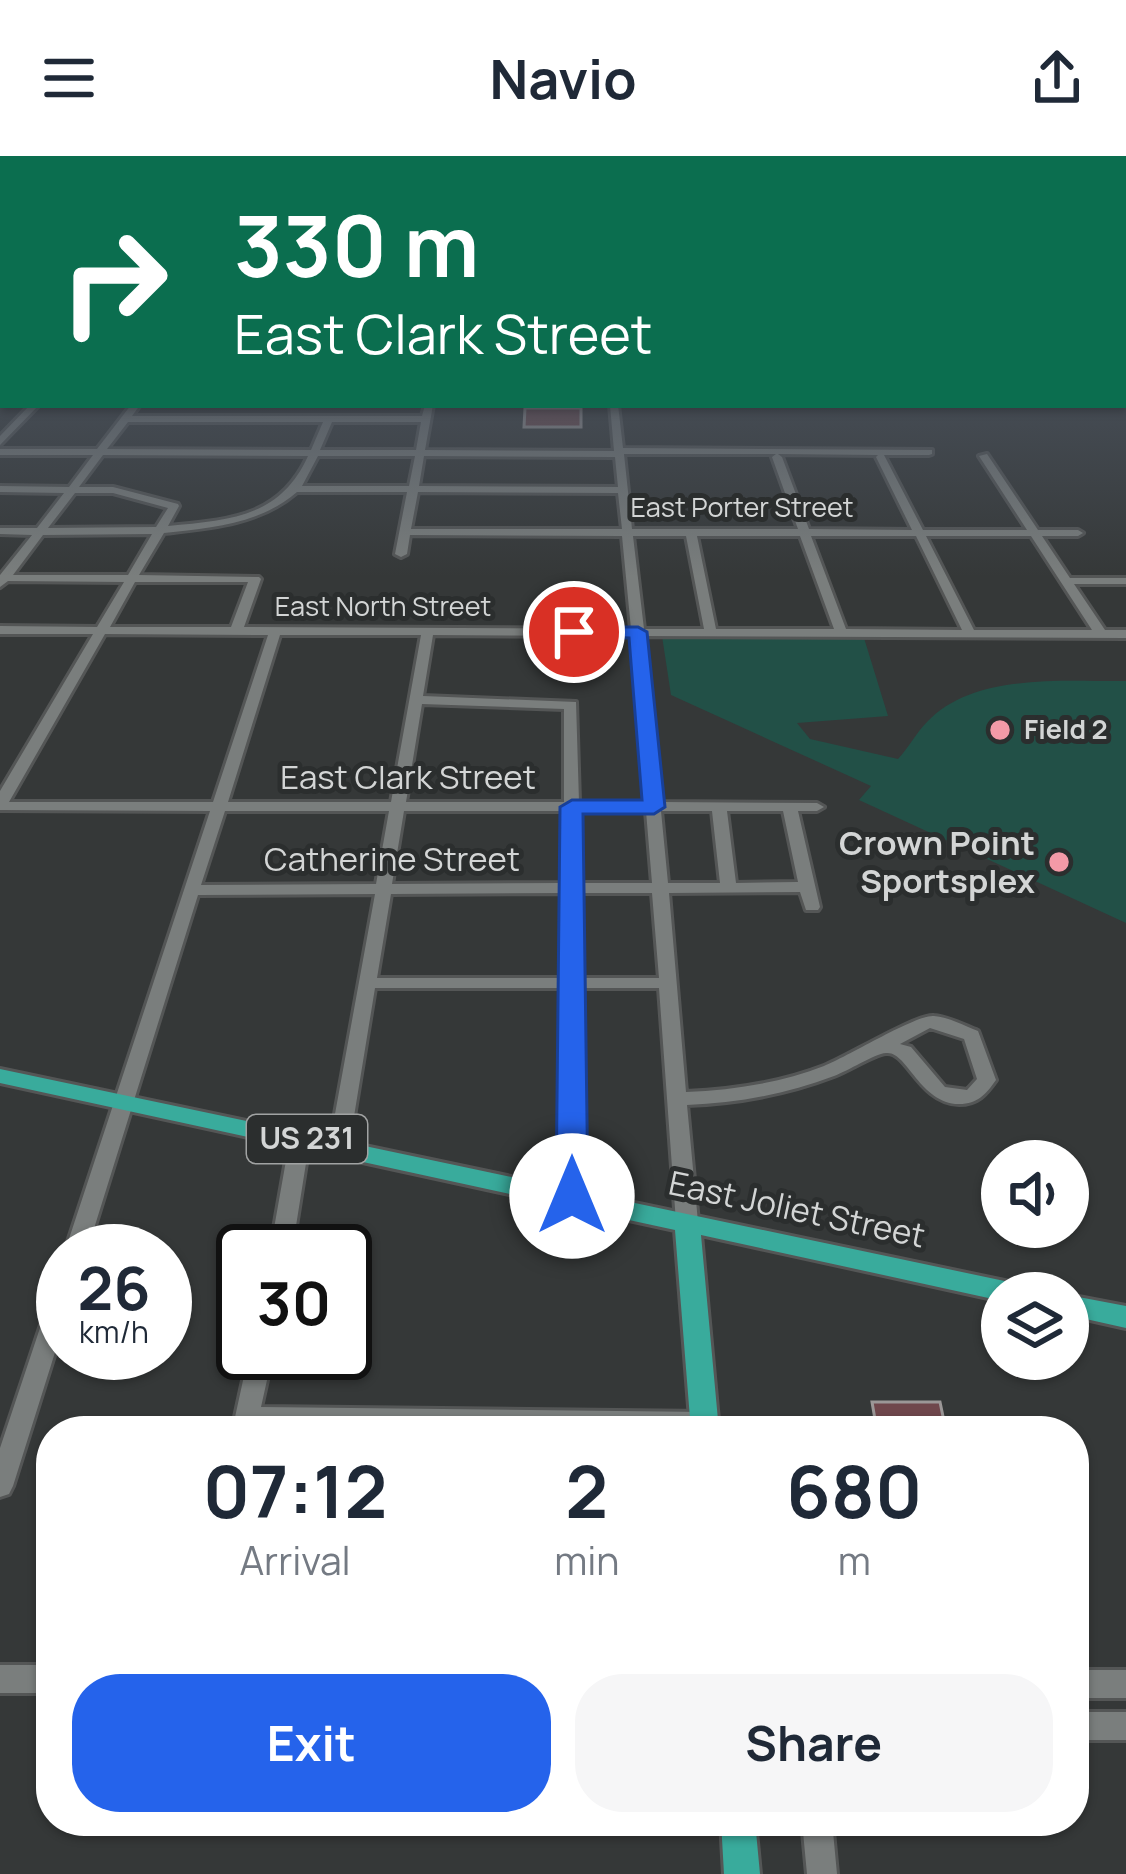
<!DOCTYPE html>
<style>
:root{--surface:#fff;--page:#f6f6f7;--text:#1f2937;--muted:#747a83;--accent:#2563eb}
body{margin:0;font-family:Manrope,sans-serif;background:var(--page);color:var(--text);height:100vh;display:flex;flex-direction:column;font-size:45px;white-space:nowrap}
*{box-sizing:border-box;margin:0}
p{font-size:39px;color:var(--muted)}
.icon{flex:none;width:66px;height:66px;fill:none;stroke:currentColor;stroke-width:2;stroke-linecap:round;stroke-linejoin:round}
.map{position:relative;flex:1;overflow:hidden}
.side{position:absolute;left:36px;top:1260px;width:1053px;height:420px;display:flex;flex-direction:column;background:var(--surface);border-radius:48px;box-shadow:0 3px 9px #0004}
.side>*{flex:none}
.guide{position:absolute;left:0px;top:0px;width:1128px;height:252px;box-shadow:0 3px 9px #0004;background:#0b6e4f;color:#fff;overflow:hidden}
.tools{position:absolute;left:981px;top:984px;display:grid;gap:24px}
.tools a{display:grid;place-items:center;width:108px;height:108px;border-radius:50%;background:var(--surface);box-shadow:0 3px 9px #0004;font-size:60px}
.speed{position:absolute;left:36px;top:1068px;display:flex;gap:24px;font-size:60px;font-weight:700;text-align:center}
.speed>*{display:grid;place-content:center;width:156px;height:156px;border-radius:50%;background:var(--surface);box-shadow:0 3px 9px #0004;line-height:1}
.speed small{font-size:30px;font-weight:400}
.speed .limit{border:6px solid #111;border-radius:18px;background:#fff;color:#111}
.pin{position:absolute;display:grid;place-items:center;width:102px;height:102px;color:#fff;margin:-51px;border:6px solid #fff;border-radius:50%;box-shadow:0 3px 12px #0007}
.me{position:absolute;width:132px;margin:-66px;rotate:0deg;stroke-linejoin:round;filter:drop-shadow(0 0 9px #0008)}
.turn{display:flex;align-items:center;gap:42px;height:252px;padding:0 36px;font-size:54px}
.turn .icon{width:156px;height:156px;stroke-width:2.5}
.turn b{display:block;font-size:84px;line-height:102px}
.eta{display:flex;justify-content:space-evenly;align-items:center;height:204px;text-align:center}
.eta b{font-size:72px;font-weight:700;line-height:84px}
.primary-button{display:flex;gap:24px;margin-top:auto;padding:24px 36px}
.primary-button a{flex:1;height:138px;border-radius:48px;background:var(--accent);color:#fff;font-size:48px;font-weight:700;line-height:138px;text-align:center}
.primary-button a+a{background:var(--page);color:var(--text)}
header{display:flex;justify-content:space-between;align-items:center;height:156px;padding:0 36px;background:var(--surface);font-size:54px;font-weight:700}
.map>svg:first-child{display:block}
</style>
<header><svg class="icon" aria-label="menu" viewBox="0 0 24 24"><path d="M4 6h16M4 12h16M4 18h16"/></svg>Navio<svg class="icon" aria-label="share" viewBox="0 0 24 24"><path d="M12 15V3M7 8l5-5 5 5M5 13v7h14v-7"/></svg></header>
<div class="map">
<svg width="1126" height="1718" viewBox="0 0 1126 1718">
<rect width="100%" height="100%" fill="#353838"/>
<path fill="#225047" d="M662 480 864 482 888 560 797 567 810 583 898 603C909 591 916 577 927 566 974 516 1064 526 1126 525V767L859 644 871 630 671 539Z"/>
<path fill="#6f474c" stroke="#9b9797" stroke-width="3" d="M525 252H581V271H524Z
M872 1246H940L946 1275H877Z"/>
<g fill="none" stroke-linecap="round" stroke-linejoin="round">
<g stroke="#545656" stroke-width="6">
<path id="minor" d="M1125 181H1126V185H1125Z
M3 229V236L0 237V230Z
M30 249H39L0 289V280Z
M131 249H140L132 260H422L425 249H433L425 294 614 295 610 249H618L623 292 932 294V298L929 299H884L923 374H1027L979 300 987 298 1038 374H1078L1083 377 1078 380H1042L1070 422H1126V428H1074L1105 474H1126V482L644 480 661 646 817 647 824 651 817 655H798L820 751 818 754H806L800 736 669 737 686 936C733 934 780 927 824 910 847 901 917 858 934 860 948 861 965 870 978 875L996 924C986 938 978 948 959 948 919 947 907 894 886 897 874 898 848 915 834 920 787 938 737 947 687 949L698 1066 694 1072 687 1074 680 1072 676 1066 659 832H580L582 1040 579 1045H565L562 1040 563 832H375L349 991 346 996H332L329 991 375 738 198 739 87 1095H65L210 655 0 654V635L93 478H0V470L97 471 124 426 8 425 0 431V419L32 379 0 378V372H37L64 337 0 336V330L69 331 93 299H0V293H97ZM128 266H323L311 294 107 293ZM332 266H421L416 294H320ZM624 298H776L772 301 798 373H632ZM778 298 878 299 876 301 912 374 809 373 782 301ZM103 299 308 300C280 362 229 364 168 370L179 350 178 348 113 331H79ZM318 300H415L409 330H302ZM424 300 615 301 618 331 419 330ZM297 336H407L395 398 401 401 407 398 410 379 622 380 631 473 244 471 261 423 259 421 139 419 164 377C211 372 260 368 297 336ZM418 336 618 337 622 373H411ZM75 337H113L168 352 156 371 48 372ZM152 378 128 419H13L43 379ZM633 380H686L704 473H644ZM697 380H800L834 473H716ZM811 380H916L962 474 846 473ZM926 380H1031L1092 474H974ZM135 426H248L231 471H110ZM105 478 268 479 213 646H9ZM280 479H421L391 646H228ZM433 479 632 480 646 646H579L576 546 423 540ZM422 548 564 553V646H406ZM225 655H389L376 728 201 729ZM404 655H564L563 727 392 728ZM579 655H646L652 727H579ZM661 655H712L720 727H668ZM727 655H783L798 726 736 727ZM563 737V822H377L391 738ZM579 737H652L659 822H580ZM930 872 964 883 977 923 967 934 945 931 911 891 900 888Z
M300 975 307 977 310 982 292 1095H270L290 982 293 977Z
M63 1127V1171L13 1330 9 1338 0 1341V1292L52 1136 55 1130Z
M249 1197H273L261 1251 705 1256 714 1259 717 1266 714 1273 709 1275 257 1271 256 1275H232Z
M0 1509H51V1537H0Z
M1074 1514H1126V1542H1074Z
M1074 1556H1126V1584H1074Z
M802 1665H832L837 1718H807Z"/>
</g>
<g stroke="#545656" stroke-width="6">
<path id="major" d="M0 913 1014 1127 1023 1130 1027 1137H1002V1145L701 1079 719 1275H691L675 1074 0 927Z
M1068 1139 1126 1150V1172L1068 1159Z
M721 1665H755L760 1718H724Z"/>
</g>
<use href="#minor" fill="#7a7e7d" fill-rule="evenodd"/>
<use href="#major" fill="#39ab9c" fill-rule="evenodd"/>
</g>
<linearGradient id="sky" x2="0" y2="1"><stop stop-color="#1d1f1f"/><stop offset="0.43" stop-color="#4b535e"/><stop offset="1" stop-color="#4b535e" stop-opacity="0"/></linearGradient>
<rect width="1126" height="421" fill="url(#sky)"/>
<path fill="#2563eb" stroke="#184099" stroke-width="3" d="M574 471H638L647 476 665 651 654 658H583L588 1040 583 1048H561L556 1040 560 651 572 644H642L629 482 568 480 565 476Z"/>
<g fill="#f39aa7" stroke="#2b2e2e" stroke-width="4.5">
<circle cx="1000" cy="574" r="12"/>
<circle cx="1059" cy="706" r="12"/>
</g>
<g text-anchor="middle" stroke-width="10" stroke-linejoin="round" paint-order="stroke">
<g font-size="27" fill="#d3d5d5" stroke="#2b2e2e">
<text x="742" y="361">East Porter Street</text>
<text x="383" y="460">East North Street</text>
</g>
<g font-size="27" font-weight="bold" fill="#d3d5d5" stroke="#2b2e2e" text-anchor="start">
<text x="1024" y="583">Field 2</text>
</g>
<rect fill="#2b2e2e" stroke="#a1a3a3" stroke-width="3" x="247" y="959" width="120" height="48" rx="9"/>
<g font-size="30" font-weight="bold" fill="#d3d5d5">
<text x="307" y="993">US 231</text>
</g>
<g font-size="33" fill="#d3d5d5" stroke="#2b2e2e">
<text x="408" y="633">East Clark Street</text>
<text x="392" y="715">Catherine Street</text>
<text transform="translate(797 1053) rotate(12)" y="12">East Joliet Street</text>
</g>
<g font-size="33" font-weight="bold" fill="#d3d5d5" stroke="#2b2e2e" text-anchor="end">
<text x="1035" y="699">Crown Point<tspan x="1035" dy="38">Sportsplex</tspan></text>
</g>
</g>
</svg>
<div class="tools">
<a><svg class="icon" aria-label="sound" viewBox="0 0 24 24"><path d="M4 9h4l5-4v14l-5-4H4zM17 9q2 3 0 6"/></svg></a>
<a><svg class="icon" aria-label="layers" viewBox="0 0 24 24"><path d="M12 4l9 5-9 5-9-5zM3 14l9 5 9-5"/></svg></a>
</div>
<div class="speed"><div>26<small>km/h</small></div><div class="limit">30</div></div>
<div class="pin" style="left:574px;top:476px;background:#d93025"><svg class="icon" aria-label="arrive" viewBox="0 0 24 24"><path d="M6 21V4h12l-3 4 3 4H6"/></svg></div>
<svg class="me" style="left:572px;top:1040px" viewBox="-20 -20 40 40"><circle r="19" fill="#fff"/><path d="M0-13L10 11 0 6-10 11z" fill="#2563eb"/></svg>
<div class="guide">
<div class="turn"><svg class="icon" aria-label="right" viewBox="0 0 24 24"><path d="M7 20v-9h11M14 6l5 5-5 5"/></svg><div><b>330 m</b>East Clark Street</div></div>
</div>
<section class="side">
<div class="eta">
<div><b>07:12</b><p>Arrival</p></div>
<div><b>2</b><p>min</p></div>
<div><b>680</b><p>m</p></div>
</div>
<div class="primary-button"><a>Exit</a><a>Share</a></div>
</section>
</div>
